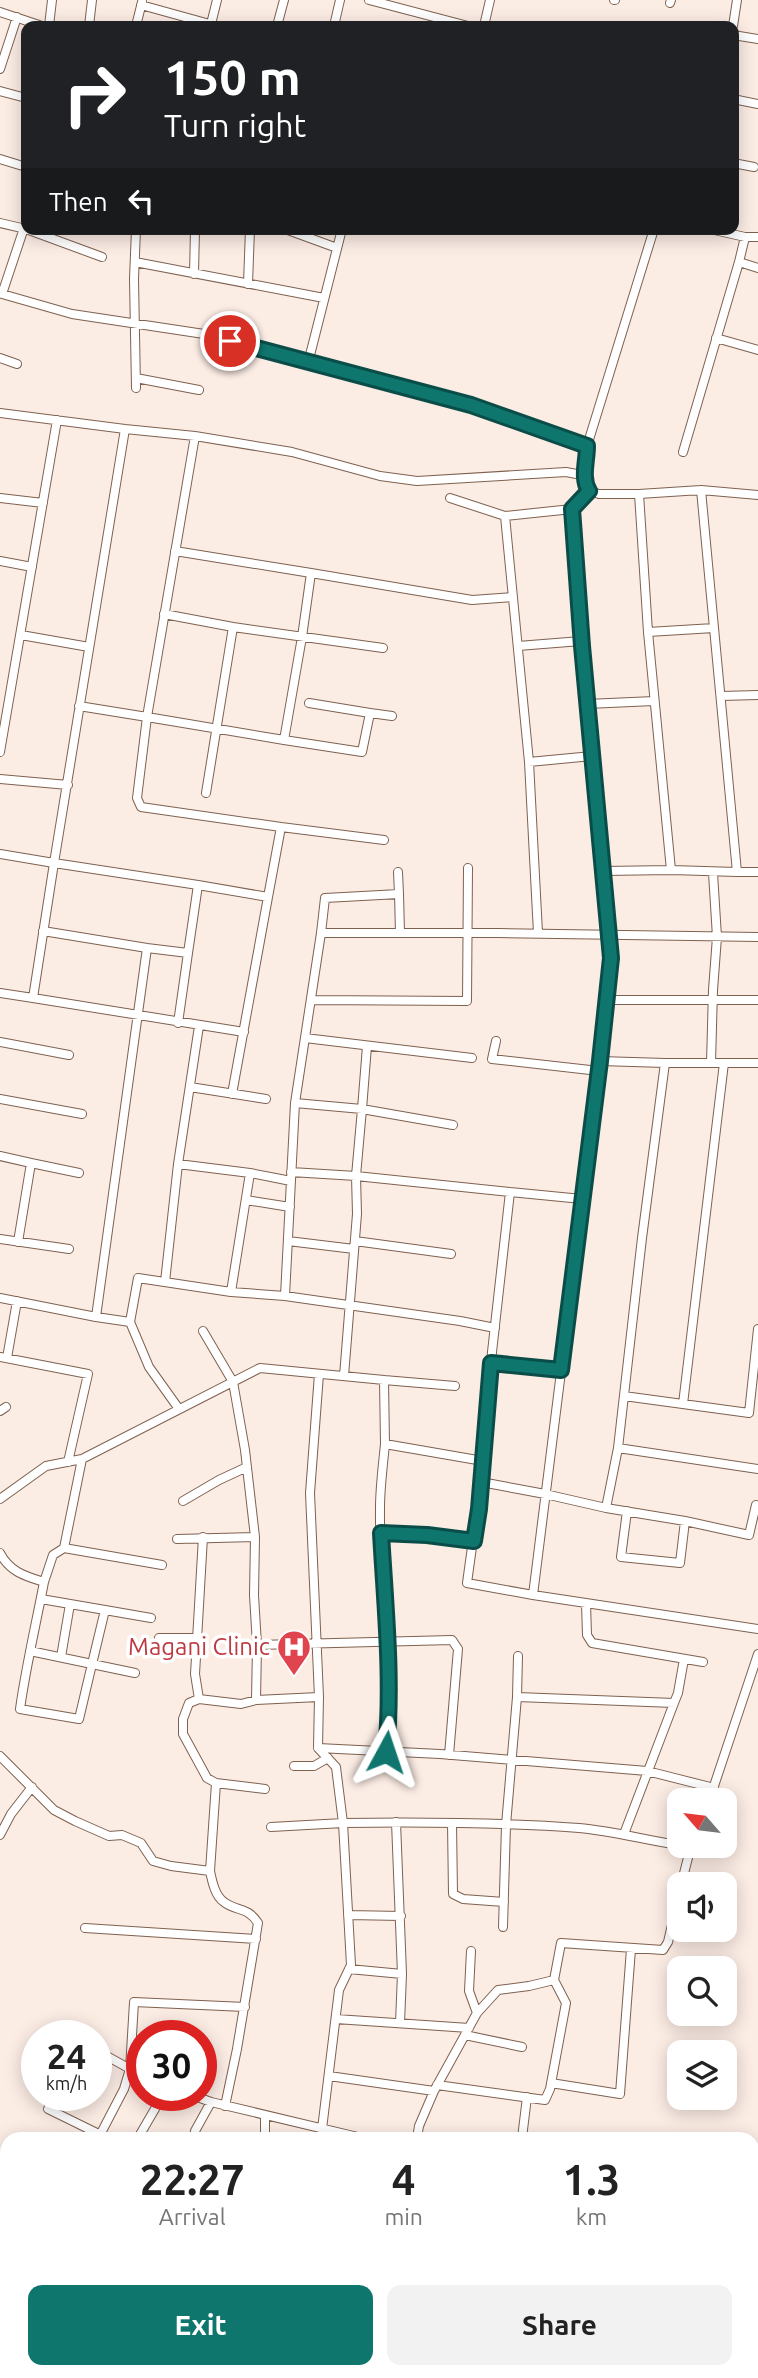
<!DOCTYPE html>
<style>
:root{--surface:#fff;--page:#f2f2f2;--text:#222;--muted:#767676;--accent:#0f766e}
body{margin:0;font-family:Ubuntu,sans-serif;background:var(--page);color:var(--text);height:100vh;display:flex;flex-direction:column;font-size:26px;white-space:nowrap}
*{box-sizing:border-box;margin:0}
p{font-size:23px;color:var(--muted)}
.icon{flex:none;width:38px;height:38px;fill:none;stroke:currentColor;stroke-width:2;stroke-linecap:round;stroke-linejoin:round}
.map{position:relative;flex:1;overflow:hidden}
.sheet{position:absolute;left:0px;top:2132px;width:760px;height:247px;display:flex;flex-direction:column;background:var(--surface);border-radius:21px 21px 0 0;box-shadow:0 4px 18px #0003}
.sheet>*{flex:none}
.banner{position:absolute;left:21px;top:21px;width:718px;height:214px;border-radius:14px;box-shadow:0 4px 18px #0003;background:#202124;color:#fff;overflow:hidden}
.needle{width:46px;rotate:298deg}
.buttons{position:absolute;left:667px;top:1788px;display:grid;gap:14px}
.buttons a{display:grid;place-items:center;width:70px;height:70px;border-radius:14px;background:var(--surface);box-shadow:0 4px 18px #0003;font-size:35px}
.speed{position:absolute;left:21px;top:2020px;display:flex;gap:14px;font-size:35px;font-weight:700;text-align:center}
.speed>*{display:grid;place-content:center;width:91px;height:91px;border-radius:50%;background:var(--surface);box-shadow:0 4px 18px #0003;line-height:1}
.speed small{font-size:18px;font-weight:400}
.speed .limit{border:10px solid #d22;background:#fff;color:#111}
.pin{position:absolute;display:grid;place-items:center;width:60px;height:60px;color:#fff;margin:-30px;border:4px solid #fff;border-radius:50%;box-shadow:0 2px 7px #0007}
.me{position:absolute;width:77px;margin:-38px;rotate:5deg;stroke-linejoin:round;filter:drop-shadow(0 0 5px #0008)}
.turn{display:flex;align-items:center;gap:24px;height:147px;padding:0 28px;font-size:32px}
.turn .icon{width:91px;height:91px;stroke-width:2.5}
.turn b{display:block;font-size:49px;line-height:60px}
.then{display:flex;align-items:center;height:66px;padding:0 28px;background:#0003;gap:14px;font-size:26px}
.eta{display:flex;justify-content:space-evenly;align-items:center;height:119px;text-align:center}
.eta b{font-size:42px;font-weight:700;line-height:49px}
.action{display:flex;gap:14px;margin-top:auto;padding:14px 28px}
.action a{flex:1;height:80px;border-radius:14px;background:var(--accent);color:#fff;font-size:28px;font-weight:700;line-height:80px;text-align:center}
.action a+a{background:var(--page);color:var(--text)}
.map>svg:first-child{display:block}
</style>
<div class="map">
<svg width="758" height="2378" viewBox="0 0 758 2378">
<rect width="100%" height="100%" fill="#fbece4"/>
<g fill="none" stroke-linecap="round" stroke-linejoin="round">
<g stroke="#7f614f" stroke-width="10">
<path id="minor" d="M369 0 468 26
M614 0H615
M670 3 671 0
M141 5 217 26
M0 12 42 26
M211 24 217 0
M49 26 52 0
M89 26 92 0
M136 26 142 2
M277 26 284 0
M334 26 340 0
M484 26 490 0
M733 26 737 0
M733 35 758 39
M0 69 17 17
M0 91 26 98
M733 99 758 104
M0 159 26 167
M733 163 754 167
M0 223 26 229
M24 228 2 294 72 314 204 334 471 405 587 446
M26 229 102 257
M285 229 337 248
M710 229 745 237H758
M745 237 739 262 758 268
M135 262 324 298
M194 274 195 229
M248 284 250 229
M716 338 758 350
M0 358 17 364
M308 363 342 229
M136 378 199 390
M136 388 134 279 136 229
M0 413 125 429 54 863 0 854
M125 429 195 436 292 452 380 476 417 481 566 472 582 475 589 491 599 494H639L701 490 758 495
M195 436 147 717 284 740 302 637 311 573 472 600 513 597
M683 452 739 262
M584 477 587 466V446L654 229
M701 490 737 872 671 870 604 871 611 958 600 1061 533 1595 758 1629
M639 494 648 632 714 628
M0 498 43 503
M450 498 505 516 572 509 582 646 604 871
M572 509 589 491
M505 516 529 762 592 756
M175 551 311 573
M0 561 32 567
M164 614 233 627 206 793
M233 627 383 648
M648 632 671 870
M21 635 89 647
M518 646 581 641
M721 696 758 695
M587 704 654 701
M79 706 147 717 137 798 141 807 281 827 268 897 198 885
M370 713 392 716
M284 740 362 752 370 713 309 703
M0 752 57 420
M529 762 538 933
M0 779 68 785
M281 827 384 840
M398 872 399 894
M737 872H758
M43 931 147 948 96 1317 130 1322
M321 933 325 898 399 894 400 933
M758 937 499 933H321L295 1103 362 1109 356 1176 510 1192 492 1352 481 1482 545 1494 606 1508 618 1448 758 1469
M147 948 188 953 198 885 54 863 33 998 244 1032
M0 993 33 998
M311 1000 467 1001 468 868
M606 1000H758
M178 1023 188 953
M199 1026 178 1164 250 1173
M305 1038 472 1058
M496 1041 492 1059 599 1071
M0 1042 69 1055
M367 1046 362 1109 453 1125
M600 1061 665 1063 642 1238 618 1448
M665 1063H758
M711 1063 713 990 717 937 713 873
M190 1087 266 1099
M232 1094 268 897
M0 1099 82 1114
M295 1103 285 1296 460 1321 495 1328
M0 1156 31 1163
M291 1172 356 1176 357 1214 344 1376
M510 1192 582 1199
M246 1200 290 1207
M0 1239 69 1249
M288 1241 354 1249
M355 1241 451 1254
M18 1242 31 1163 79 1173
M165 1282 178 1164
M285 1296 231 1292 250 1173 291 1181
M0 1298 96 1317
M0 1357 88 1374 68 1462
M7 1358 17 1301
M491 1363 561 1370
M319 1374 310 1493 319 1697 318 1748 440 1754 647 1771 714 1788
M384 1380 455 1386
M624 1396 749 1413 758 1329
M683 1404 724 1063
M179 1409 149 1367 130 1322 138 1278 231 1292
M0 1411 6 1407
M385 1444C383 1465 380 1487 380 1508 379 1590 394 1671 386 1752
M82 1459 64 1548 162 1565
M481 1482 467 1583 533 1595
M0 1499 46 1466 82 1459 260 1368 384 1380 385 1444 483 1461
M183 1501 219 1480 247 1467
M606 1508 685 1521 749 1535 756 1505
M627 1511 621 1557 680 1563 685 1521
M381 1533 427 1535 474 1541
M255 1537 254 1595 257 1645 452 1640 458 1649 449 1755
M177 1539 255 1537 245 1450 233 1382 203 1331
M0 1553C10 1572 25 1576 44 1582L53 1555 64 1548
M41 1599 105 1610 92 1664 135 1673
M586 1603 587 1635 592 1643 703 1662
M105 1610 151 1618
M159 1638H196
M30 1651 92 1664 79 1719 20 1709C26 1666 36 1624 44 1582
M61 1657 70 1604
M517 1697 518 1656
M199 1699 195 1674 203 1537
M256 1700 257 1645
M674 1703 678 1693 684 1659
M318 1748 336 1767 343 1823C421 1822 500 1822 579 1828 613 1831 645 1840 679 1845
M0 1756 54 1810 75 1821 109 1836 122 1835 141 1843 153 1861 171 1866 210 1871C212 1881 215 1896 224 1902 237 1912 247 1906 258 1923L237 2049 225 2106
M294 1766H314L328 1758
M216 1783 207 1778 183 1734V1719L189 1703 199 1699 241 1704 256 1700 319 1697
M709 1801 758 1654
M396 1822 402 1974 400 2023
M452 1823 453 1894 463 1899 504 1902
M271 1827 343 1823 351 1965 339 1990 322 2129
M0 1835 11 1814 32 1787
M210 1871 216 1783 265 1789
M681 1885 691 1846
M348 1915 401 1916
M503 1927 506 1825 517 1697 674 1703 624 1834
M85 1928 256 1939
M471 1951 469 1991 477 2013
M349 1969 402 1974
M336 2019 469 2028
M465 2035 522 2047
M96 2050 130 2069 134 2002 245 2007
M329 2076 434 2091
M551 2083 620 2094 631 1949
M437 2085 545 2100 550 2089 566 2003 554 1980
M56 2095 48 2109 107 2138
M192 2095 211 2102
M100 2135 124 2089 130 2069 142 2074
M138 2138 163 2095
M194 2138 195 2131 211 2102 362 2138
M265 2138V2115
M417 2138 419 2126 434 2091 477 2013 498 1990 529 1986 554 1980 561 1943 663 1950 668 1942 679 1895
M522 2138 527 2097
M752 2190H758
M752 2257H758
M0 2351 7 2346
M752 2370H758
M572 2371 599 2378
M683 2371 689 2376 740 2371
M308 2377 315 2378
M170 2378 171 2371
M245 2378 246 2371
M373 2378 374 2371
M432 2378V2372L464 2371
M552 2378 553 2371
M624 2378 625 2371"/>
</g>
<g stroke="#b26f54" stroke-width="15">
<path id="primary" d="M0 2208 7 2219
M0 2230 7 2240
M84 2371 88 2378
M98 2371 102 2378"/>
</g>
<use href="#minor" stroke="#fff" stroke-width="8"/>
<use href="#primary" stroke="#f5bba4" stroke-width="12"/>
</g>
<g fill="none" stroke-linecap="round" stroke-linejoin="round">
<g stroke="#0a4d48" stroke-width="18">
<path id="route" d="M230 341 471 405 587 446C587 461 581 478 589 491L572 509 582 646 611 958 600 1061 561 1370 491 1363 479 1509 474 1541 427 1535 381 1533C385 1605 393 1680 386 1752"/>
</g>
<use href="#route" stroke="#0f766e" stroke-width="12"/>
</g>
<defs>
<g id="hospital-pin" transform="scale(1.75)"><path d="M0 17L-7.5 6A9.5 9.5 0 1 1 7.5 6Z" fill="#e0444e" stroke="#fff"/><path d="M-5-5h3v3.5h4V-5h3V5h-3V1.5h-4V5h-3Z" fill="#fff"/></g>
</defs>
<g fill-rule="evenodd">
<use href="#hospital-pin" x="294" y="1647"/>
</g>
<g text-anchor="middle" stroke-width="7" stroke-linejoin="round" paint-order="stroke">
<g font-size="24" fill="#be3a42" stroke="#fff" text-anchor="end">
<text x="270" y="1655">Magani Clinic</text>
</g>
</g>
</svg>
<div class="buttons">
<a><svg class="needle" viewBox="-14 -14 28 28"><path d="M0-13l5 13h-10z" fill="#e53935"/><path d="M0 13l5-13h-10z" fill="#767676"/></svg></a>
<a><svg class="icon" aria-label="sound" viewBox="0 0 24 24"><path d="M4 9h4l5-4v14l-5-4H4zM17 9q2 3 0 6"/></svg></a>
<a><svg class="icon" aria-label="search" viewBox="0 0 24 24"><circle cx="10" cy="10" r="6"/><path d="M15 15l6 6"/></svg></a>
<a><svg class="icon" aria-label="layers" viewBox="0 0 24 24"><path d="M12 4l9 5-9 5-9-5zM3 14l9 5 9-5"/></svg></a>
</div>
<div class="speed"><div>24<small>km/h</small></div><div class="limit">30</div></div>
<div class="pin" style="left:230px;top:341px;background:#d93025"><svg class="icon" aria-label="arrive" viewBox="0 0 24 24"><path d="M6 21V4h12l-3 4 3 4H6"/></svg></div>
<svg class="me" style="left:386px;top:1752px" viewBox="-20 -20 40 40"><path d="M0-17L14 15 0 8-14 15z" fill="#0f766e" stroke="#fff" stroke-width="4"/></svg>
<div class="banner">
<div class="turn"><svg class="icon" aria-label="right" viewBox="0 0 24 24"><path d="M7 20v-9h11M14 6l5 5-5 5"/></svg><div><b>150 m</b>Turn right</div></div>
<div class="then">Then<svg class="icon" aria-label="left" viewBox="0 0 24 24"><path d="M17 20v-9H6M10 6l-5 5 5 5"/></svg></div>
</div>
<section class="sheet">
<div class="eta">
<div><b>22:27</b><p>Arrival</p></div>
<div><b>4</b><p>min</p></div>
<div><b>1.3</b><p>km</p></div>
</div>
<div class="action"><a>Exit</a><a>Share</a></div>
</section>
</div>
